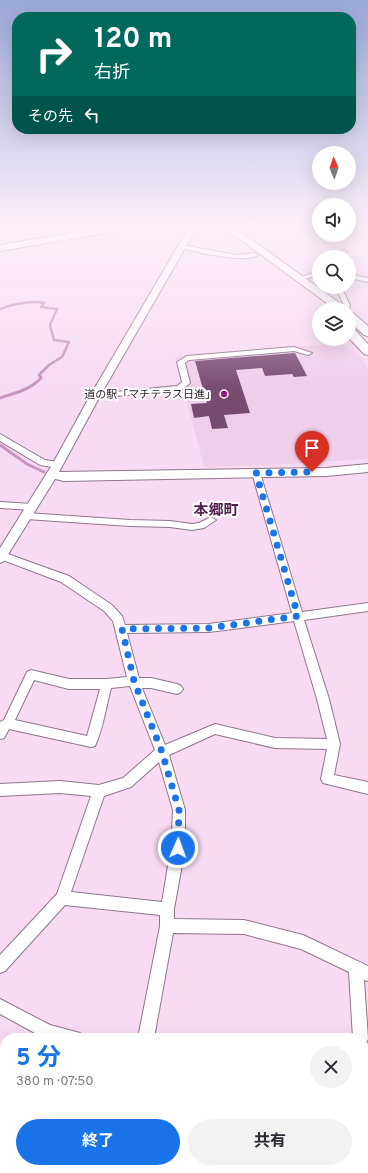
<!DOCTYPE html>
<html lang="ja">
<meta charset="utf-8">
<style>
:root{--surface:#fff;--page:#f2f2f3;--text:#2b2b33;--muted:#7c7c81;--accent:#1a73e8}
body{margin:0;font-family:Overpass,"Noto Sans JP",sans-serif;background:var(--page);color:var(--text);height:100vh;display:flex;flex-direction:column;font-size:15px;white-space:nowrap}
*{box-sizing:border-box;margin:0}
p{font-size:13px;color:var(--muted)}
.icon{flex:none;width:22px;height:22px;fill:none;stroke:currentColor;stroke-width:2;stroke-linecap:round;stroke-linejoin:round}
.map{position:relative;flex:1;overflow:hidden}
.details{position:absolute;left:0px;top:1033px;width:368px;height:140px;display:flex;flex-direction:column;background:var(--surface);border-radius:16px 16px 0 0;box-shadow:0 4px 16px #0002}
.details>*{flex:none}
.hud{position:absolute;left:12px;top:12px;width:344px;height:122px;border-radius:16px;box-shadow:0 4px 16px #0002;background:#00695c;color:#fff;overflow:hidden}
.needle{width:26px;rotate:358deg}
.buttons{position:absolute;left:312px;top:146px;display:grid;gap:8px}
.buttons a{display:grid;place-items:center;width:44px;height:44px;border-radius:50%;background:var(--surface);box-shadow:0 4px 16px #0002;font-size:20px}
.pin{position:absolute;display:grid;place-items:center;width:34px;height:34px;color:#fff;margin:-41px -17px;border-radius:50% 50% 50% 0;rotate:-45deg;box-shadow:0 0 4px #0007}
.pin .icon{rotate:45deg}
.me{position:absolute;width:44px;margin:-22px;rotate:2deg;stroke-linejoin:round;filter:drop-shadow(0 0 3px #0008)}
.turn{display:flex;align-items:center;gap:14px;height:84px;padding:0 16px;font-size:18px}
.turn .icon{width:52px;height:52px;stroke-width:2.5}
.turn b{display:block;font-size:28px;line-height:34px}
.then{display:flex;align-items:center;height:38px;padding:0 16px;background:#0003;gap:8px;font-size:15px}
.round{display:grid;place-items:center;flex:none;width:42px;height:42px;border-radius:21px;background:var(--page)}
.headline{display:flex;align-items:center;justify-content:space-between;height:68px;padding:0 16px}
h1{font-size:24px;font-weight:700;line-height:30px;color:var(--accent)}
.cta{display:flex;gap:8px;margin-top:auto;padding:8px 16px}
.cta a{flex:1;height:46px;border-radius:24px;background:var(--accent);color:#fff;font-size:16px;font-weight:700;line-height:46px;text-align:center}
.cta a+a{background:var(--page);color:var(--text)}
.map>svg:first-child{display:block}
</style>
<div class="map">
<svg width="368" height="1173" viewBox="0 0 368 1173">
<rect width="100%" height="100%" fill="#f8dbf2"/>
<path fill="#f0ceea" d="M341 343 359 355 368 368V459L289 464 204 467 175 357Z"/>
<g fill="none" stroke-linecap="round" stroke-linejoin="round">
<path stroke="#c694bd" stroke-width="2.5" d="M0 309C14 304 29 300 44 303L41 307 57 309 50 325 54 340 69 342 62 357 49 365 39 375 40 377"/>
<path stroke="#c694bd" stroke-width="3" d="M0 398C15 393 30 390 41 378L40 376
M0 445 27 464 44 472"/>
</g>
<path fill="#784b71" d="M295 353 307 376 294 377 292 374 265 376 262 368 236 370 250 413 224 415 228 428 212 429 209 416 194 418 191 404 207 403 195 361Z"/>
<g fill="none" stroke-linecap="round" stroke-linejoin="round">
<g stroke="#8f768b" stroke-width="2">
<path id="minor" d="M183 245 236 255 255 253 258 255C245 264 197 252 181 248L180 247Z
M342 250 347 251 345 257H339Z
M319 271V275L301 280 298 278Z
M349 274 368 278V282L349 278Z
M335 287H341L350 305 349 310 343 309 344 305Z
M294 347 312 353 308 355 294 351 189 360 185 363 190 383 182 390 95 398 91 396 95 394 177 386 182 382 177 362 187 356Z
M0 434 45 460 58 462 62 465 58 468 40 465 0 441Z
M256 470 260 473 302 612 368 603V611L304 620 329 699 340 744 334 775 368 782V794L323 783 321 779 327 749 275 748 215 734 169 755 185 810V848L174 909V919L244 920 303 935 368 966V981L364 980 368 1039 366 1043 363 1045V1038H353L349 972 301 949 244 934 173 933 154 1038H138L160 926V915L65 905 5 971 0 973V955L57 894 91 796 60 793 0 796V784L60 781 99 785 123 778 155 750 130 686 111 688C106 707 103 729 95 746L91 747 9 729 4 738 0 739V722L4 720 27 672 31 670 69 679H107L127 677 113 621 104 611 61 582 0 559V553H5L69 576 112 605 122 616 125 625 209 624 292 613 252 473ZM294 621 317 699 327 739 275 738 215 724 165 745 142 688H151L177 694 181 692 183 689 181 686 177 684 151 678H139L127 633 209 632ZM34 680 69 689H100L87 736 15 720ZM159 762 173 810 171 848 162 902 71 892 104 796 131 787Z
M0 502 32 504 37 507 32 510 0 508Z
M26 513 130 520 170 521 192 524 199 523 211 517 216 520 204 528 192 530 170 527 130 526 26 519 21 516Z
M0 999 50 1025 80 1033 83 1038H44L0 1014Z
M363 1061 368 1063 367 1144 363 1143Z
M131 1168H147L146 1173H130Z"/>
</g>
<g stroke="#8f768b" stroke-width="2">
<path id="tertiary" d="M191 224H199L100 396 59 472 326 468 368 464V472L326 476 64 481 55 479 4 561 0 563V548L52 465 90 396Z"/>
</g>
<g stroke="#8f768b" stroke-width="2">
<path id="secondary" d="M124 224H144L140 227 0 251V245Z"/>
</g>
<g stroke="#8f768b" stroke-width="2">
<path id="primary" d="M219 224H230L348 309H335Z
M349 312 353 313 368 326V336L364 335 349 321Z
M349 327 353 328 368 344V355L364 354 349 338Z"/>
</g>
<use href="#minor" fill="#fff" fill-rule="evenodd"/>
<use href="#tertiary" fill="#fff" fill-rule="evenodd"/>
<use href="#secondary" fill="#fff" fill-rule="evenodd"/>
<use href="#primary" fill="#fff" fill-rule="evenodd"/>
</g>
<linearGradient id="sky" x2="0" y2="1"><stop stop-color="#9aa7d7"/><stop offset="0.58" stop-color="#fceff9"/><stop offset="1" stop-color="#fceff9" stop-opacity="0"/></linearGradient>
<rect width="368" height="388" fill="url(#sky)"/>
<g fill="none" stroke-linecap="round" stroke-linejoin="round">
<path stroke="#1a73e8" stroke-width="7" stroke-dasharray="0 12.6" d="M178 848 179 810 162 752 134 681 122 629 209 628 298 616 256 473 312 472"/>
</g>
<circle fill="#8f2184" stroke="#fff" stroke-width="1.5" cx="224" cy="394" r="4"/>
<g text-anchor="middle" stroke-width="4" stroke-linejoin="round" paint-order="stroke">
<g font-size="11" fill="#2f242d" stroke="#fff" text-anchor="end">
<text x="216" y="398">道の駅「マチテラス日進」</text>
</g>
<g font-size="15" font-weight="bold" fill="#54204e" stroke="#fff">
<text x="216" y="515">本郷町</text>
</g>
</g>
</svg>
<div class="buttons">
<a><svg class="needle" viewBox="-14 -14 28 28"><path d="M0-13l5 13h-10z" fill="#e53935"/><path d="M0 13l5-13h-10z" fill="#7c7c81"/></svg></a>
<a><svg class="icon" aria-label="sound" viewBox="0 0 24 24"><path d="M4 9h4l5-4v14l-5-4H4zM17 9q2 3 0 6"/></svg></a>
<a><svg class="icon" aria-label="search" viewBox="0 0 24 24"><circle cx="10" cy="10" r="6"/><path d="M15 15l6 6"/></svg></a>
<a><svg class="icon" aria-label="layers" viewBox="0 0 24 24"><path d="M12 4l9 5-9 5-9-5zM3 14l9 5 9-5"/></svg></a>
</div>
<div class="pin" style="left:312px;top:472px;background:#d93025"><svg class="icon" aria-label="arrive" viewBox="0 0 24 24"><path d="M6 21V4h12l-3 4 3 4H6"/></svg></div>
<svg class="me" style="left:178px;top:848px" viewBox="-20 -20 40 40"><circle r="17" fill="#1a73e8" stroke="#fff" stroke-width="3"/><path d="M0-11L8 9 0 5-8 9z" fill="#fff"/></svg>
<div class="hud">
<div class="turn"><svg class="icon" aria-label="right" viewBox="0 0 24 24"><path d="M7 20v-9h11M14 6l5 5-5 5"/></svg><div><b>120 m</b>右折</div></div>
<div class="then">その先<svg class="icon" aria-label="left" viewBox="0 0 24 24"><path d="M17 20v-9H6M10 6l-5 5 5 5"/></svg></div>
</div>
<section class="details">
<div class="headline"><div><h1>5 分</h1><p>380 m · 07:50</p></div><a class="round"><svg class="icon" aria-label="close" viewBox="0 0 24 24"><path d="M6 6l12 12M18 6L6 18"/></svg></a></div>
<div class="cta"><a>終了</a><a>共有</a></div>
</section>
</div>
